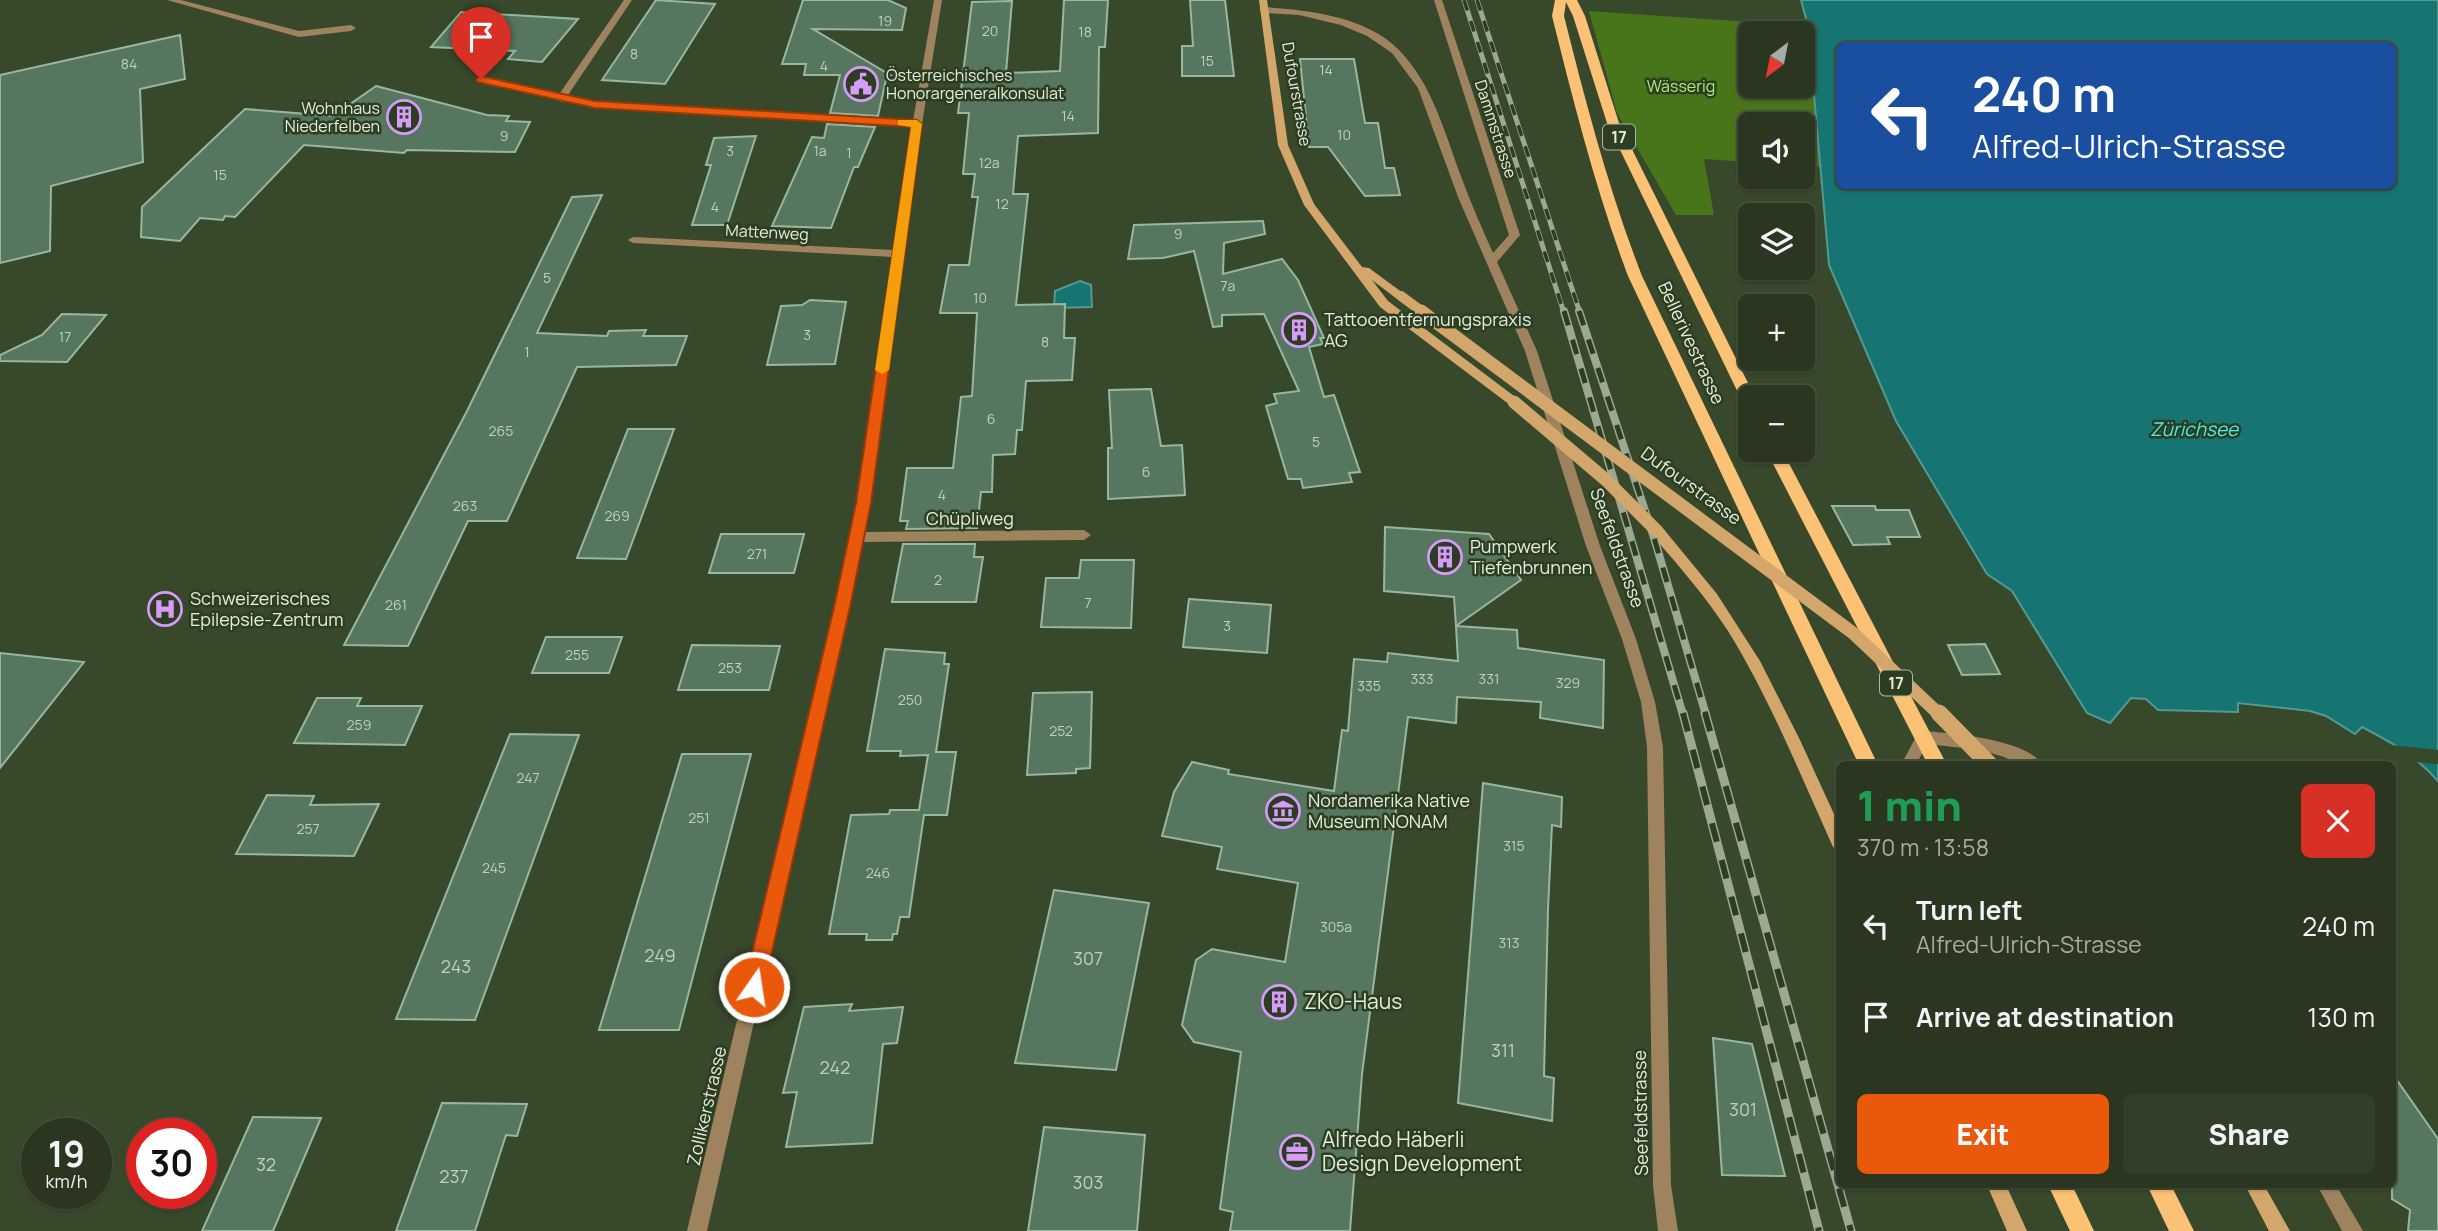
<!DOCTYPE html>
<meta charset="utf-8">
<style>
:root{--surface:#2a3620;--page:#323e29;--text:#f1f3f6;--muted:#a5aba5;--line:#46503e;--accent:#ea580c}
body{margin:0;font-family:Manrope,sans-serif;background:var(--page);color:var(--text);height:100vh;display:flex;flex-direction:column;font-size:26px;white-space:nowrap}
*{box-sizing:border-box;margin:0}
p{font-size:23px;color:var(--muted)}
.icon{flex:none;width:38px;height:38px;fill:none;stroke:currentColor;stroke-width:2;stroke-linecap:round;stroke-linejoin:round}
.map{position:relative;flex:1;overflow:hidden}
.drawer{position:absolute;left:1836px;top:761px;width:560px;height:427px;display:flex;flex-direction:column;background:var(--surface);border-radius:10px;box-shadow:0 2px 5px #0004,0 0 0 2px var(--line)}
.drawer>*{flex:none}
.top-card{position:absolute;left:1836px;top:42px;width:560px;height:147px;border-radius:10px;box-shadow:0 2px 5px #0004,0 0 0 2px var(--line);background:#1a4fa0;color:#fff;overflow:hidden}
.needle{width:46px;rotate:212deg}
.controls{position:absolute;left:1738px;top:21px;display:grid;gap:14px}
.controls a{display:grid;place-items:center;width:77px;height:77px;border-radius:10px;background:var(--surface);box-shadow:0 2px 5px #0004,0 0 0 2px var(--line);font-size:35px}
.speed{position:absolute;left:21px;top:1118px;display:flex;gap:14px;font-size:35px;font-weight:700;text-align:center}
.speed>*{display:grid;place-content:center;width:91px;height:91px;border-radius:50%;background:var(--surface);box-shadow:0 2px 5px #0004,0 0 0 2px var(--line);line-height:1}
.speed small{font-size:18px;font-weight:400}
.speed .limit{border:10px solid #d22;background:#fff;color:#111}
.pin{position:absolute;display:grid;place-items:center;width:60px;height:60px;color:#fff;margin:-72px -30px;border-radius:50% 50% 50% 0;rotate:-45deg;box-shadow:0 0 7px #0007}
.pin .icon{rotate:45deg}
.me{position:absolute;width:77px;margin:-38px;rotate:13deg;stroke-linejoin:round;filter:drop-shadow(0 0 5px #0008)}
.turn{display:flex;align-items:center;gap:24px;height:147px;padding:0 21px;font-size:32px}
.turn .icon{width:91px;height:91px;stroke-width:2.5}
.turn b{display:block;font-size:49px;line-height:60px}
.round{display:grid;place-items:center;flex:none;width:74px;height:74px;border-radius:10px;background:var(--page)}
.head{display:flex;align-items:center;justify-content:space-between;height:119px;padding:0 21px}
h1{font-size:42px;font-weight:800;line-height:52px;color:#1e9e55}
.primary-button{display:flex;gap:14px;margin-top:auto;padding:14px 21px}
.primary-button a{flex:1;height:80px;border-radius:10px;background:var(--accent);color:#fff;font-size:28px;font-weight:800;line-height:80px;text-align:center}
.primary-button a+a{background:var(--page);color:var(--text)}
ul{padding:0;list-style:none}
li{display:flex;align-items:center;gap:21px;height:91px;padding:0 21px}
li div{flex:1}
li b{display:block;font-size:26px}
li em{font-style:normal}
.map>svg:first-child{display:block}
</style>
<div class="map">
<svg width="2438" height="1231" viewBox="0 0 2438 1231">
<rect width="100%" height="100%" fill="#38482b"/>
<path fill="#48741a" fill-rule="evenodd" d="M1589 11 1808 26 1820 167 1803 166 1802 124H1750V162L1704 159 1714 215H1676L1617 113ZM1750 33H1802V86H1750Z"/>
<path fill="#167472" stroke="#549992" stroke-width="2" fill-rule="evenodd" d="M1801 0H2438V781C2416 756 2391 742 2362 727L2355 734 2326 716 2310 711 2238 703V712L2158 710 2146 699 2131 698 2110 723 2087 713 2012 591 1987 574 1896 421 1829 265 1808 26ZM1839 46H2392V186H1839Z
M1080 281 1091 285 1092 307 1054 308 1055 291Z"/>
<path fill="#38482b" d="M2391 745 2438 750V764L2414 762Z"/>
<path fill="#56765f" stroke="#97b89f" stroke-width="2" d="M656 0 715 4 665 84 602 80Z
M803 0H888L906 8 902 30 813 29 890 75H887L878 116 830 113 840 75H804L806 64H782Z
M1064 0H1108L1105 47H1099L1098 133 1018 136 1013 194H1028L1016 305 1065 304 1064 338H1075L1072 380 1026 381 1022 430H1017L1015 454 993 455 992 492H981L977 528 906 529 908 521H900L907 468H953L961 397 972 396 977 313H940L949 265H969L978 197H972L975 174H963L969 113H958L972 2 1012 1 1006 73 1060 71Z
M1190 0H1225L1234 76H1182V46H1193Z
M461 12 578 19 542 62 508 59 515 51 431 47Z
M180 35 185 79 140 89 143 162 51 186 50 251 0 263V75Z
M1300 59H1354L1365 123H1378L1385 168H1394L1400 195 1365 196 1328 147H1309Z
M376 86 487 115 509 116 506 121 530 122 515 152 407 150 404 153 304 145 235 217 225 216 223 220 200 218 180 241 141 237 142 207 245 109 333 116Z
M827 124 875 127 858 167H854L831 228 772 226 812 137 824 138Z
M756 136 727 225H692L711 165H706L714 138Z
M602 195 537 333 607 336 609 331 646 330 643 336H687L676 365 577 367 507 521H468L408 646 344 645 467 411 572 197Z
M1263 221 1265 234 1224 243 1223 274 1282 259 1298 280 1324 338H1320L1323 344 1309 347 1324 397 1334 395 1360 472 1349 473 1352 482 1303 488 1301 479H1288L1266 406 1277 403 1274 394 1299 391 1264 314 1222 315V326L1213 327 1194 251 1163 258 1128 259 1134 225Z
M810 300 846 302 835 364 767 365 781 306 802 305Z
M62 314 106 315 67 362 0 361V355L42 335Z
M1151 389 1161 446 1182 445 1185 495 1108 499V448H1112L1109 390Z
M628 429H674L626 559 577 558Z
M1832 506H1875L1876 510H1909L1920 537H1887L1890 544 1853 545Z
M1385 527 1489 534 1521 580 1456 626 1454 597 1384 591Z
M721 534H804L794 573H709Z
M903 544H975L974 557H983L976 602H892Z
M1081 560H1134L1131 628 1041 627 1046 578H1079Z
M1189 599 1271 605 1267 653 1183 647Z
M1456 626 1517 630 1518 648 1604 660 1603 728 1540 718 1541 702 1457 697 1456 723 1408 717 1362 1074 1350 1231H1230L1233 1212 1220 1209 1241 1052 1194 1042 1182 1025 1196 960 1212 949 1285 962 1298 883 1217 869 1222 847 1162 836 1174 792 1192 762 1229 770 1228 774 1334 791 1342 730 1348 731 1354 659 1387 662 1388 653 1458 661Z
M546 637H622L609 673H532Z
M1985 644 2000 674 1962 675 1948 645Z
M692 645 780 646 769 690H678Z
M885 649 945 653 944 664H949L936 752H956L947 815H924L909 917H900L897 934H893L892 940H866L867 934H829L851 815 889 814 890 810H919L928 755 900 756 901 751H867Z
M0 653 84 662 0 768Z
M1092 692 1090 768 1076 769V773L1027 775 1033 693Z
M317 698H361L357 706H422L405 745 294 743Z
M510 734 579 735 475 1020 396 1019Z
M682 754H751L679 1030H599Z
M1483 783 1562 797 1561 827 1552 825 1548 909 1544 1076 1554 1078 1552 1121 1458 1103Z
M267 795 314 796 310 805 379 804 354 856 236 854Z
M1054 890 1149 903 1116 1070 1015 1063Z
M852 1004 849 1011 903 1007 897 1043 883 1044 872 1143 786 1147 797 1092 783 1093 804 1007Z
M1713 1038 1752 1044 1785 1176 1722 1175Z
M2392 1073 2438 1139V1231H2408L2410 1210 2392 1199Z
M442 1103 527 1104 517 1136 506 1135 475 1231H396Z
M253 1117 321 1118 273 1231H202Z
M1044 1127 1145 1135 1137 1231H1028Z"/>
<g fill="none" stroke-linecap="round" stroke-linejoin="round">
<path fill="#9f835f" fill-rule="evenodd" d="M167 0H181L299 31 351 25 356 28 351 31 299 37Z
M624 0H632L568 95 595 101 913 121 934 0H942L922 124 864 532 1084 530 1091 535 1084 540 862 542 707 1231H687L835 607 856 503 893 257 633 243 628 240 633 237 894 250 912 127 595 107 565 100 561 102 556 98 476 79 481 76 560 93Z
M1434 0H1442L1520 235 1497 262 1537 351 1600 546 1636 639 1655 702 1663 747 1671 1185 1678 1231H1658L1653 1185 1647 747 1641 702 1622 639 1586 546 1525 351 1458 197 1418 88 1392 53 1367 36 1341 25 1299 15 1264 13 1259 10 1264 7C1308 10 1366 16 1399 50 1433 85 1445 134 1462 179 1471 204 1482 228 1493 253L1509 235Z
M1923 731C1950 733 2028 739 2042 765H2021L2004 757 1981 750 1927 744 1916 765H1901L1918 733Z
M2317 1185H2336L2363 1231H2342Z"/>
<path fill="#d3a66c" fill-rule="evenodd" d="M1259 0H1267L1288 145 1314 204 1362 267 1369 268 1407 296 1401 300 1397 299 1372 280 1388 301 1518 399 1520 402 1518 405H1510L1380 307 1304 205 1278 145Z
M1657 526 1662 527 1717 594 1760 661 1800 740 1839 825V849L1833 847C1800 774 1770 699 1728 631 1706 597 1679 566 1652 535L1650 531Z
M1987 1185H2006L2027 1231H2007Z
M2245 1185H2264L2290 1231H2269Z"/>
<path fill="#fbc175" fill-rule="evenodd" d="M1555 0H1577L1585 16 1619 123 1755 397H1750V408L1745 407 1607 123 1573 16 1566 2 1564 16C1586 104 1609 191 1642 276L1878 765H1859L1628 276C1596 191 1574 104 1552 16Z
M1766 450H1782L1947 765H1928Z
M2048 1185H2072L2094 1231H2070Z
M2147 1185H2171L2194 1231H2169Z"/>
<g stroke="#9ba892" stroke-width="5">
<path id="rail-far2" d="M1464 0 1564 313
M1477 0 1580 313"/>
</g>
<g stroke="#9ba892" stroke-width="8">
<path id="rail-far1" d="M1564 311 1683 715
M1579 311 1655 541 1706 715"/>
</g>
<g stroke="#9ba892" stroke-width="9">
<path id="rail" d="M1683 713 1819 1231
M1705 713 1851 1231"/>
</g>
<use href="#rail-far2" stroke="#2d3d21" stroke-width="3.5" stroke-dasharray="11" stroke-linecap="butt"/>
<use href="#rail-far1" stroke="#2d3d21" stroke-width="5" stroke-dasharray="15" stroke-linecap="butt"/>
<use href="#rail" stroke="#2d3d21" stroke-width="6" stroke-dasharray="19" stroke-linecap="butt"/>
<path stroke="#d3a66c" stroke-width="10" d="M1401 296 1424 313"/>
<path stroke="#d3a66c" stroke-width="13" d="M1421 311 1853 633 1940 715
M1514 402 1606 480 1657 531"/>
<path stroke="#d3a66c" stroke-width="17" d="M1939 713 1990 765"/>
</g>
<path fill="#ea580c" stroke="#983908" stroke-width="2" d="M481 76 595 101 917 120 922 124 871 503 850 607 764 987 761 993 754 996 747 993 744 987 834 607 856 503 911 127 595 108 477 82 476 79Z"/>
<path fill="#f59e0b" d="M898 120H917L922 124 889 370 882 374 875 370 911 127 898 125Z"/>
<defs>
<g id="civic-ring" transform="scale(1.75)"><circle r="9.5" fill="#2d3d21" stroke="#d79bf9" stroke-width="1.5"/><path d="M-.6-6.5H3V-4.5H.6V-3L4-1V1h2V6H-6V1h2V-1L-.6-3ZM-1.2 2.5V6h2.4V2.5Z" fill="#d79bf9"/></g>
<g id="building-ring" transform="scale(1.75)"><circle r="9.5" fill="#2d3d21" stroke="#d79bf9" stroke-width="1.5"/><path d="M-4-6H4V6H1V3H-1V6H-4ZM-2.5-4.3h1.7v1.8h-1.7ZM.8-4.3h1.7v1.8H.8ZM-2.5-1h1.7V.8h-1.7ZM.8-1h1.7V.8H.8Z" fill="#d79bf9"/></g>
<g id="hospital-ring" transform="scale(1.75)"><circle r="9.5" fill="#2d3d21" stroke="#d79bf9" stroke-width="1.5"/><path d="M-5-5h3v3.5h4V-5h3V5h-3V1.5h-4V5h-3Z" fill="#d79bf9"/></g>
<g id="museum-ring" transform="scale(1.75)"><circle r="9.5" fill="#2d3d21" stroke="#d79bf9" stroke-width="1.5"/><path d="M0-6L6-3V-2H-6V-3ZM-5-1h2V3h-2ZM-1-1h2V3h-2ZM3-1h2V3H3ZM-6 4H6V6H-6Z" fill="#d79bf9"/></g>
<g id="office-ring" transform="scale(1.75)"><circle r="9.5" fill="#2d3d21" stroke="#d79bf9" stroke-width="1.5"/><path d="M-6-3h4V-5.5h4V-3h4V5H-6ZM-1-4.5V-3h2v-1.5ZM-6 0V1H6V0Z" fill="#d79bf9"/></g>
</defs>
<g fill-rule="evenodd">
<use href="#civic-ring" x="861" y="84"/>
<use href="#building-ring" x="404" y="117"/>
<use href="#building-ring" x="1299" y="330"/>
<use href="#building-ring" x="1445" y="557"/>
<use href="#hospital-ring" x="165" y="609"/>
<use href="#museum-ring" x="1283" y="811"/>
<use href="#building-ring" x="1279" y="1002"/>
<use href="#office-ring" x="1297" y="1152"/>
</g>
<g text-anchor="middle" stroke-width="5" stroke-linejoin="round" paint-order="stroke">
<g font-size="14" fill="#c0d0be">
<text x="885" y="26">19</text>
<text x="990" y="36">20</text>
<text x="1085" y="37">18</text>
<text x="634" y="59">8</text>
<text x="1207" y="66">15</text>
<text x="129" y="69">84</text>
<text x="824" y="71">4</text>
<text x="1326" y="75">14</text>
<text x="1068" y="121">14</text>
<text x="1344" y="140">10</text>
<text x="504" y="141">9</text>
<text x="730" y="156">3</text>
<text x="820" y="156">1a</text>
<text x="849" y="158">1</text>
<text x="989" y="168">12a</text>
<text x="220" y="180">15</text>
<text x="1002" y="209">12</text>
<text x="715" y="212">4</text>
<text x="1178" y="239">9</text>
<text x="547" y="283">5</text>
<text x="1228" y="291">7a</text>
<text x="980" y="303">10</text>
<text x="807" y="340">3</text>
<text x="65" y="342">17</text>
<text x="1045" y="347">8</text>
<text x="527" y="357">1</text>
<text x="991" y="424">6</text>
<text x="501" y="436">265</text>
<text x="1316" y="447">5</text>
<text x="1146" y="477">6</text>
<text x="942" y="500">4</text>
<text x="465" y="511">263</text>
<text x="617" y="521">269</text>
<text x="757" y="559">271</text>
<text x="938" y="585">2</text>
<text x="1088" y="608">7</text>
<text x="396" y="610">261</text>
<text x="1227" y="631">3</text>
<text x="577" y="660">255</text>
<text x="730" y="673">253</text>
<text x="1422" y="684">333</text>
<text x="1489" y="684">331</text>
<text x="1568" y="688">329</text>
<text x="1369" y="691">335</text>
<text x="910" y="705">250</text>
<text x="359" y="730">259</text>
<text x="1061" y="736">252</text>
<text x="528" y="783">247</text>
<text x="699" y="823">251</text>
<text x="308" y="834">257</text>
<text x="1514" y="851">315</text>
<text x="494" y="873">245</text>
<text x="878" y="878">246</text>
<text x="1336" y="932">305a</text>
<text x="1509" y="948">313</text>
</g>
<g font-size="16" fill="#e4eedd" stroke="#2d3d21" text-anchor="start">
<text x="886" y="81">Österreichisches<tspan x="886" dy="18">Honorargeneralkonsulat</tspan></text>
<text x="380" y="114" text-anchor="end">Wohnhaus<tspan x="380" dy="18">Niederfelben</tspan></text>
</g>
<g font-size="16" fill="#aced76" stroke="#2d3d21">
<text x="1681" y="92">Wässerig</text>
</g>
<g font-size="16" fill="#e4eedd" stroke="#2d3d21">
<text transform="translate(1297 94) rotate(80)" y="6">Dufourstrasse</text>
<text transform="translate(1496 129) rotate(72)" y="6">Dammstrasse</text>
<text transform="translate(767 232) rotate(3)" y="6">Mattenweg</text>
</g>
<g fill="#2d3d21" stroke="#adb9a5" stroke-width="2">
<rect x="1603" y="124.5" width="32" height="25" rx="5"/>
<rect x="1880" y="670.5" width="32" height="25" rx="5"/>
</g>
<g font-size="16" font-weight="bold" fill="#e4eedd">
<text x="1619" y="143">17</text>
<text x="1896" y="689">17</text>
</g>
<g font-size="18" fill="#e4eedd" stroke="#2d3d21" text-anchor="start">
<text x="1324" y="326">Tattooentfernungspraxis<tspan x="1324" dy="21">AG</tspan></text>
<text x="1470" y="553">Pumpwerk<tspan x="1470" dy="21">Tiefenbrunnen</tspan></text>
<text x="190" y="605">Schweizerisches<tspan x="190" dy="21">Epilepsie-Zentrum</tspan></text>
<text x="1308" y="807">Nordamerika Native<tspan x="1308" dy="21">Museum NONAM</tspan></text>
</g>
<g font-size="18" fill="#e4eedd" stroke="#2d3d21">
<text transform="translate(1691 343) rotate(65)" y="6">Bellerivestrasse</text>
<text transform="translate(1691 486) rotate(36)" y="6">Dufourstrasse</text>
<text x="970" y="525">Chüpliweg</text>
<text transform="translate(1617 548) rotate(70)" y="6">Seefeldstrasse</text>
<text transform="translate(707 1106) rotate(-77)" y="6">Zollikerstrasse</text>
<text transform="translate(1641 1113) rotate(-91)" y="6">Seefeldstrasse</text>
</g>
<g font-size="18" fill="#c0d0be">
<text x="660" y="962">249</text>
<text x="1088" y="965">307</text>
<text x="456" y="973">243</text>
<text x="1503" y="1057">311</text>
<text x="835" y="1074">242</text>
<text x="1743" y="1116">301</text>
<text x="266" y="1171">32</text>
<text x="454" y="1183">237</text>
<text x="1088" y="1189">303</text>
</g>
<g font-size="19" font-style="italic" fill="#4aefeb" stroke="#2d3d21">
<text x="2194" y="436">Zürichsee</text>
</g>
<g font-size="21" fill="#e4eedd" stroke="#2d3d21" text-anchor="start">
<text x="1304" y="1009">ZKO-Haus</text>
<text x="1322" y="1147">Alfredo Häberli<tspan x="1322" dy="24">Design Development</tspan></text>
</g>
</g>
</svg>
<div class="controls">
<a><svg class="needle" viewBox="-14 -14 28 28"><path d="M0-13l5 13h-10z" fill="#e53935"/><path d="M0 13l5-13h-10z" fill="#a5aba5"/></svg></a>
<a><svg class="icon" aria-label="sound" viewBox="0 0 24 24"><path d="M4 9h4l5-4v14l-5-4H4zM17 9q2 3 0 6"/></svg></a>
<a><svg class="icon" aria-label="layers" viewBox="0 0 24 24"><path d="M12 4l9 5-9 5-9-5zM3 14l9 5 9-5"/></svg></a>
<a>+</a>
<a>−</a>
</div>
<div class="speed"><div>19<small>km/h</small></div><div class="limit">30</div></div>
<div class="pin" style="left:481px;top:79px;background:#d93025"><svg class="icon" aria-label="arrive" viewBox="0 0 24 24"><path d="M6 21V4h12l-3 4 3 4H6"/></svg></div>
<svg class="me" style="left:754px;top:987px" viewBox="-20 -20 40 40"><circle r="17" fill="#ea580c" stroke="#fff" stroke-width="3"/><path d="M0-11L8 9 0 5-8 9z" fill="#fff"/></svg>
<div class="top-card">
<div class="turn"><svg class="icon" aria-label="left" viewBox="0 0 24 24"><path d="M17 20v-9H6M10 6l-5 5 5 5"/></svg><div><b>240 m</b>Alfred-Ulrich-Strasse</div></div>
</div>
<section class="drawer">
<div class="head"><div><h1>1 min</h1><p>370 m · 13:58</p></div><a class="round" style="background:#d93025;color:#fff"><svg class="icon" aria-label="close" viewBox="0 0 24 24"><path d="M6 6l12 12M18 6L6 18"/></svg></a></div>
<ul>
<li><svg class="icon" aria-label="left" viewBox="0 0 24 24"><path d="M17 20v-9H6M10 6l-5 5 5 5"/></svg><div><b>Turn left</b><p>Alfred-Ulrich-Strasse</p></div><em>240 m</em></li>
<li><svg class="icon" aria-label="arrive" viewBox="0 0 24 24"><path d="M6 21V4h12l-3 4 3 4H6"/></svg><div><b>Arrive at destination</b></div><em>130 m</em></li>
</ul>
<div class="primary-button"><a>Exit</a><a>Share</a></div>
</section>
</div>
